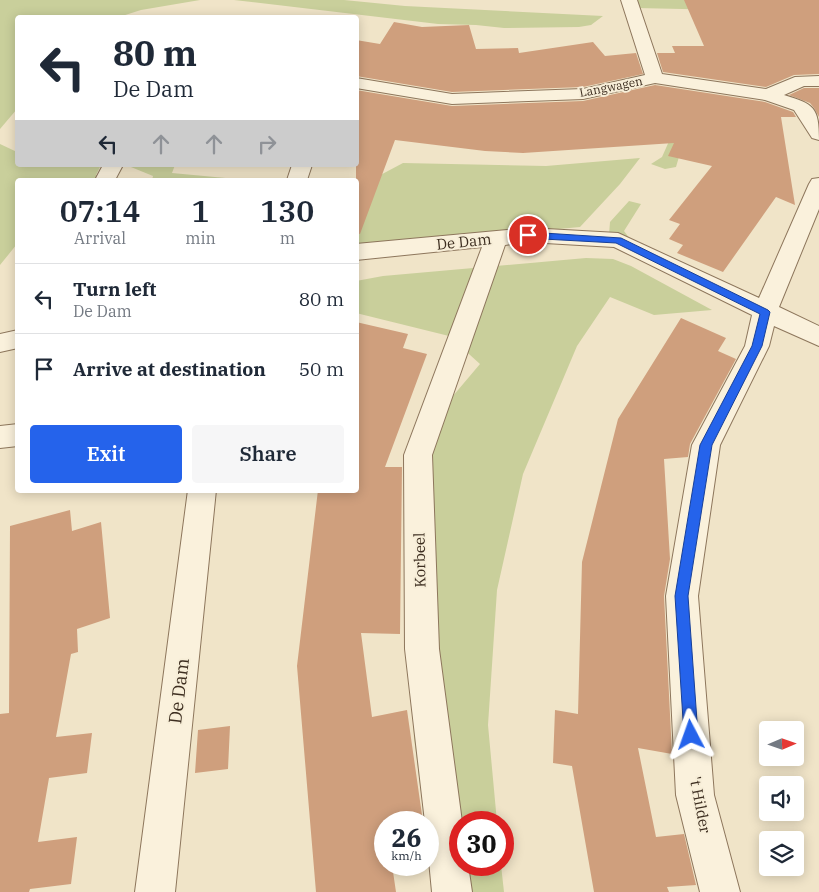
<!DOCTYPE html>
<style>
:root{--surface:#fff;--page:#f6f6f7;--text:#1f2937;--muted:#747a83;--line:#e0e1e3;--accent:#2563eb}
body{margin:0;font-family:"IBM Plex Serif",serif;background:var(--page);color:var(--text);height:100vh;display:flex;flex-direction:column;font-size:19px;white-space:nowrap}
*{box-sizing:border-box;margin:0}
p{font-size:16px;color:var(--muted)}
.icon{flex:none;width:28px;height:28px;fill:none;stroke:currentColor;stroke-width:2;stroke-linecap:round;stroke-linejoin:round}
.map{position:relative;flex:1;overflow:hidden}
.sheet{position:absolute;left:15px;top:178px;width:344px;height:315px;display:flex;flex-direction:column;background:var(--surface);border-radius:5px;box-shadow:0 2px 12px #0003}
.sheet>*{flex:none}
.top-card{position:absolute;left:15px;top:15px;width:344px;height:152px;border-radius:5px;box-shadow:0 2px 12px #0003;background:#fff;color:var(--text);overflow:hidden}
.needle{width:32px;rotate:88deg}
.buttons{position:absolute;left:759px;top:721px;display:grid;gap:10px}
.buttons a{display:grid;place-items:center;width:45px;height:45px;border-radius:5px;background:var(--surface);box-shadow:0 2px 12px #0003;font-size:25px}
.speed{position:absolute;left:374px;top:811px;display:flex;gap:10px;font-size:25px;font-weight:700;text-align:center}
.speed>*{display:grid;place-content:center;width:65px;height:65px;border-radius:50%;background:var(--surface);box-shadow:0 2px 12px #0003;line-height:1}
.speed small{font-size:12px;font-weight:400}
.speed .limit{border:8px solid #d22;background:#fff;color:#111}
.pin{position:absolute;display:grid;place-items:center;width:42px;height:42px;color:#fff;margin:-21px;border:2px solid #fff;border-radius:50%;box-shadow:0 1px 5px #0007}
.me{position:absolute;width:55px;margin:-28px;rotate:356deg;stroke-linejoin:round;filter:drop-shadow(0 0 4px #0008)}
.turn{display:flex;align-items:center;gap:18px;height:105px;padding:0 15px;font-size:22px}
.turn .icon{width:65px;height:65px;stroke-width:2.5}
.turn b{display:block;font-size:35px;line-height:42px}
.lanes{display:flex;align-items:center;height:48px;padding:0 15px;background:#0003;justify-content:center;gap:25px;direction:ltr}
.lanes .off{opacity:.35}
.eta{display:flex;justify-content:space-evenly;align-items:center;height:85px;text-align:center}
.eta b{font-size:30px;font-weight:600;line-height:35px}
.action{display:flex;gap:10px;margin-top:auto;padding:10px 15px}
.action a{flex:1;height:58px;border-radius:5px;background:var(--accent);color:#fff;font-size:20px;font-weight:600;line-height:58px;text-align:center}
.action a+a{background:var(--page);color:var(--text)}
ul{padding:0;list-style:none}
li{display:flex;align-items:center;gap:15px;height:70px;padding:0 15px;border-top:1px solid var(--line)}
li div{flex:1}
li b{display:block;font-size:19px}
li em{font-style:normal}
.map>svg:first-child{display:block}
</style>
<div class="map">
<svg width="819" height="892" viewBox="0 0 819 892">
<rect width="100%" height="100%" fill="#f0e4c8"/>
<path fill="#c9cf9b" d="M0 0H200L141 10 119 17 18 18 17 109 0 129Z
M234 0H344L405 6 603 16 591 25 579 27 504 28 476 25 438 24Z
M635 0H725L728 10 636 8Z
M670 139 683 143 676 167 665 169 651 164 662 157Z
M0 144 17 152 18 165H101L96 175 135 180H18L17 244 0 265Z
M640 158 620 184 580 227 356 248V188L403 163 546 166Z
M126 165H175L172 173 247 180H152L153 176Z
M629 201 641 204 624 231 633 243 609 235 610 222Z
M586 258 613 259 631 266 712 310 654 315 610 297 577 346 523 474 497 590 488 725 497 822H460V865H501L504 892H433L428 846V822H425L414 738 408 609 418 482 447 403 480 364 449 336 356 313V281L383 276Z"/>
<path fill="#cf9f7d" d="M684 0H819V74L794 75 766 87 663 72 657 53H675L672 46H704Z
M394 22 422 27 469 25 476 49 518 48 519 53 593 42 605 56 636 53 643 74 583 87 452 92 356 76V40L380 44Z
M655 85 765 102 793 112 796 117H781L795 205 776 197 723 272 677 253 683 245 669 239 680 224 669 220 712 166 668 156 674 143 523 153 485 151 395 140 360 234 356 233V90L452 106 583 101Z
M804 88H819V117L814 108 810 103 789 95Z
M681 318 726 338 718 351 736 359 690 444 688 457 664 459 670 559 664 596 672 754 638 748 656 837 684 834 696 885 667 887 669 892H594L572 766 553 763 555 710 578 714 582 562 618 419Z
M356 322 408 334 403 348 427 354 385 467H402L400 634 361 633 372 717 407 710 423 822H385V865H392L396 892H316L297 666 318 490H356Z
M70 510 72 531 101 522 110 618 77 629 78 652 71 654 56 737 92 733 87 773 49 778 38 842 77 837 71 884 30 889 29 892H0V714L9 713 10 526Z
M230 726 228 769 195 773 198 730Z"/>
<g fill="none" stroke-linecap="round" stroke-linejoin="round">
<g stroke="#8d765c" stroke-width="2">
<path id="minor" d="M621 0H637L662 74 766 89 795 77 819 76V86H804L784 95C814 104 819 107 819 140L812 138 794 110 765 100 655 83 583 99 452 104 356 88V78L452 94 583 89 645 75Z
M103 165H123L115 180H95Z
M292 165H312L307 180H287Z
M819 178V209L779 307 819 326V346L774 326 769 346 720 445 698 596 714 795 740 892H700L676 795 666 596 692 445 745 346 752 315 614 247 528 242 505 245 432 455 439 649 462 822H460V865H468L472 892H432L428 850V822H425L405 649 404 455 482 247 356 260V244L528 228 618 233 759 298 809 184 812 179Z
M18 330V348L0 352V334Z
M18 424V446L0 448V426Z
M188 490H216L175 892H135Z"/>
</g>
<use href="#minor" fill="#faf1dc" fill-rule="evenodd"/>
</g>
<path fill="#2563eb" stroke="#184099" d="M528 232 621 238 768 310 770 312 762 346 712 445 688 596 698 735 696 740 691 742 686 740 684 735 675 596 700 445 752 346 760 314 616 243 525 238 524 235Z"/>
<g text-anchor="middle" stroke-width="4" stroke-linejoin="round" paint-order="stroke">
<g font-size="12" fill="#3d2e20" stroke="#f7eed8">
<text transform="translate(611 87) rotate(-11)" y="4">Langwagen</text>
</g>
<g font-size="15" fill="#3d2e20" stroke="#f7eed8">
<text transform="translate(464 242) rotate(-6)" y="5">De Dam</text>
<text transform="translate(420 560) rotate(-91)" y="5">Korbeel</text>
<text transform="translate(700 805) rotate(79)" y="5">'t Hilder</text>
</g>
<g font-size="18" fill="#3d2e20" stroke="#f7eed8">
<text transform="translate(179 691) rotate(-83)" y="6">De Dam</text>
</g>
</g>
</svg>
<div class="buttons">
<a><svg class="needle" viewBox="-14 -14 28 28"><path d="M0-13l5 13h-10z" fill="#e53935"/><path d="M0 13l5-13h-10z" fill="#747a83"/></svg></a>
<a><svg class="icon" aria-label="sound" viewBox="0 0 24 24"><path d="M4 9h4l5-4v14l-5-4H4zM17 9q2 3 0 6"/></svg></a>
<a><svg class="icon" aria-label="layers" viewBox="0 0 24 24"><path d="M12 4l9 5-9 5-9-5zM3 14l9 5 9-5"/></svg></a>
</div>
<div class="speed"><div>26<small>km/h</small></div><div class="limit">30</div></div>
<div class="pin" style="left:528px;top:235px;background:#d93025"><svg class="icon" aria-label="arrive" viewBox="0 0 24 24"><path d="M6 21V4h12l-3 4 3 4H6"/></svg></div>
<svg class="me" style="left:691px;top:735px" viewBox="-20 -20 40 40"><path d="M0-17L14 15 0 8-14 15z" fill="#2563eb" stroke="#fff" stroke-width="4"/></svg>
<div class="top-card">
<div class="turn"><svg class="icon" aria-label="left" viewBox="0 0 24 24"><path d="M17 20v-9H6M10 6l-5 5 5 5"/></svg><div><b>80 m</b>De Dam</div></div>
<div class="lanes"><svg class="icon" aria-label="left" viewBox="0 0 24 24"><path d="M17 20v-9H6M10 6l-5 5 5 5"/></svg><svg class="icon off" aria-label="ahead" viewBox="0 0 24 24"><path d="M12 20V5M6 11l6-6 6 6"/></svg><svg class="icon off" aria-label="ahead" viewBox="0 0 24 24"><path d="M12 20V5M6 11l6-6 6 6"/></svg><svg class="icon off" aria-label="right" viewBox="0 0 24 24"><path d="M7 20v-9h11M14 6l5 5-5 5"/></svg></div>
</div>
<section class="sheet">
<div class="eta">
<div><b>07:14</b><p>Arrival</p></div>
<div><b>1</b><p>min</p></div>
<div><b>130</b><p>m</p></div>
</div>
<ul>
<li><svg class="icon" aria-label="left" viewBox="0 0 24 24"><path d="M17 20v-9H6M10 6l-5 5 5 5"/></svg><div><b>Turn left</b><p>De Dam</p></div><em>80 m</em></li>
<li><svg class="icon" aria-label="arrive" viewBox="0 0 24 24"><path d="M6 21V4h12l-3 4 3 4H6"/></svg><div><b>Arrive at destination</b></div><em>50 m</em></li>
</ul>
<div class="action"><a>Exit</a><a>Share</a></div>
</section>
</div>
